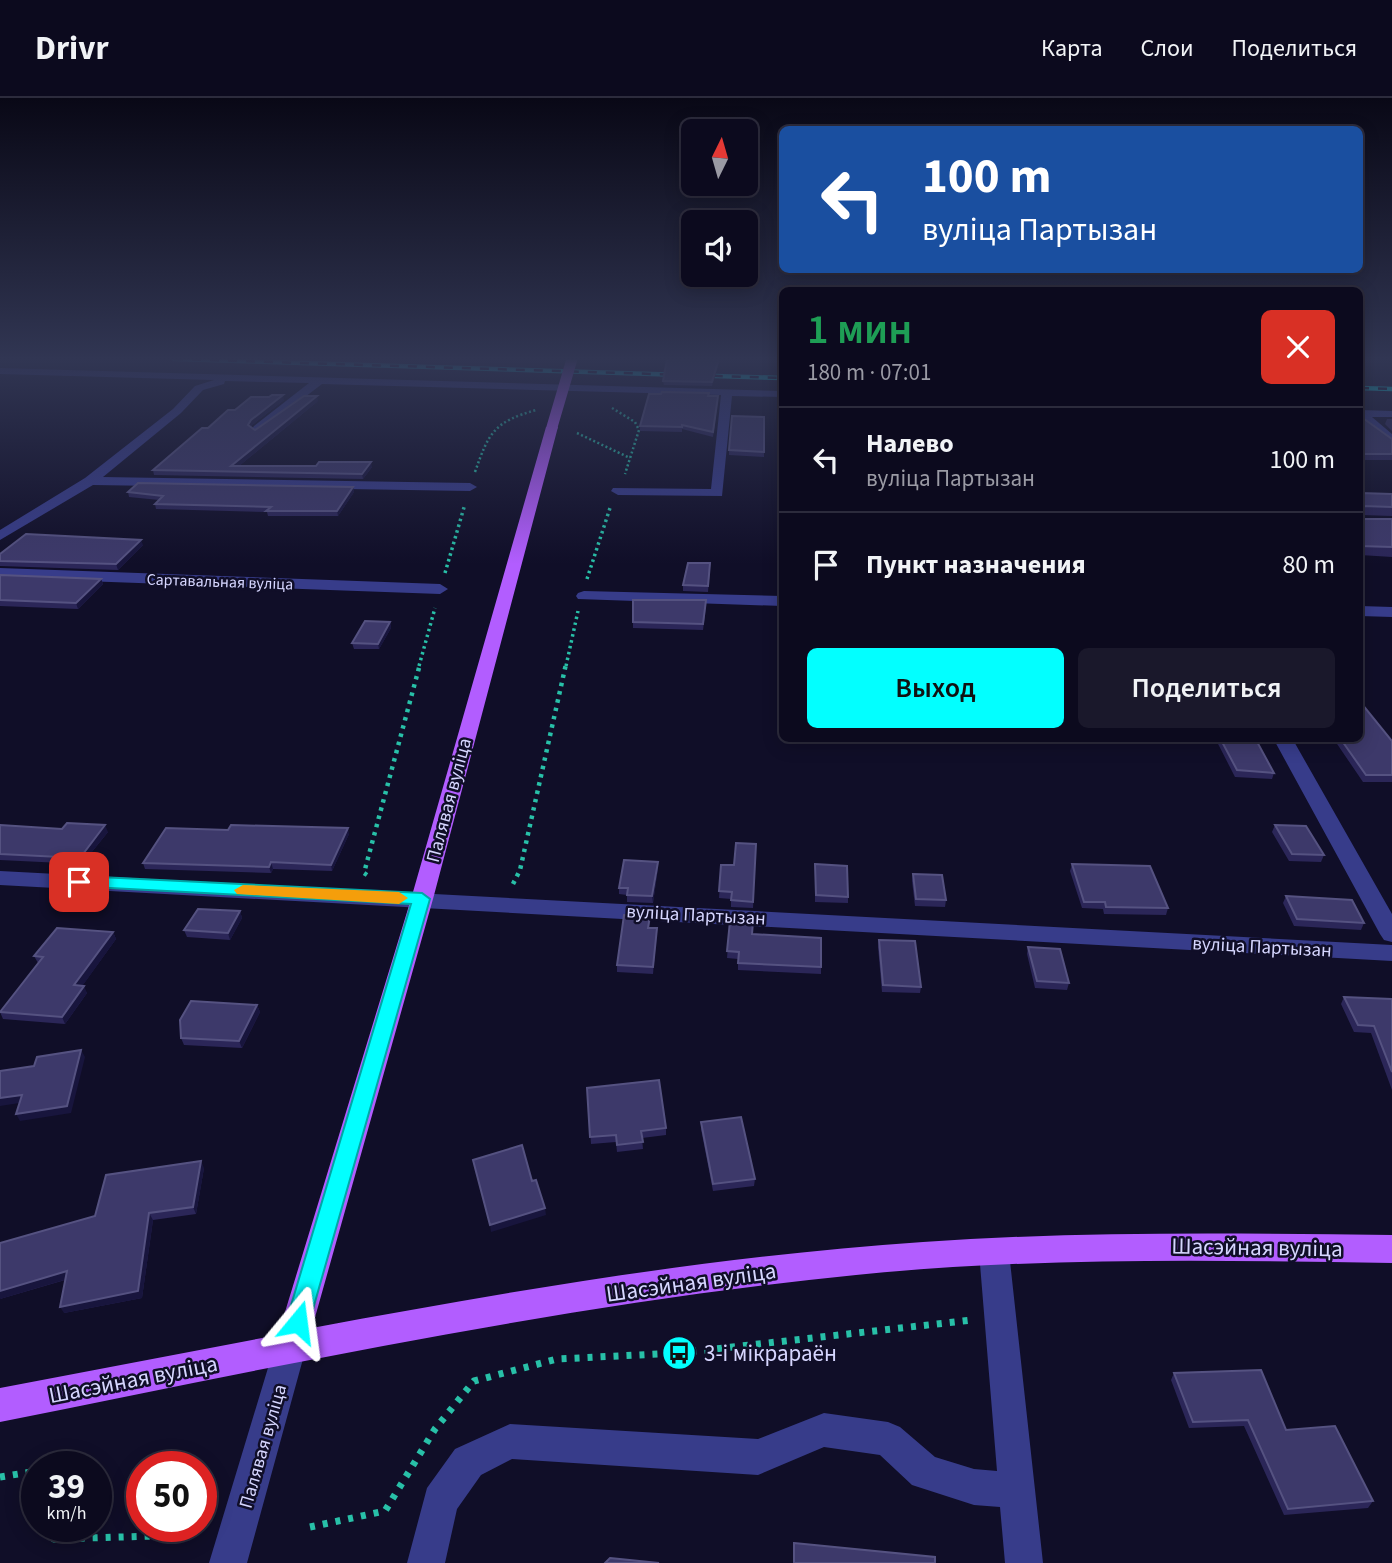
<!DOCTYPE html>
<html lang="ru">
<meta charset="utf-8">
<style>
:root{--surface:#0c0a1e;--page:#1a182b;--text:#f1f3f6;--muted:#9a9aa4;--line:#2c2b3c;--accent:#02ffff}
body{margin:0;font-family:"Source Sans 3",sans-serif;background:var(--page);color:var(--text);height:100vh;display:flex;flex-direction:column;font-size:26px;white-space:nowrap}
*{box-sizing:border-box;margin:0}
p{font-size:23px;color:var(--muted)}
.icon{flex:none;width:38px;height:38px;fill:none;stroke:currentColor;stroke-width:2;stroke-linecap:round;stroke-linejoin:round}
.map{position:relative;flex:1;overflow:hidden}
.drawer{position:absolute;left:779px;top:189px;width:584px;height:455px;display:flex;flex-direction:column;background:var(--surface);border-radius:10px;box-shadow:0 4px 18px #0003,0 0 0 2px var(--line)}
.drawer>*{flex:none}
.hud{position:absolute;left:779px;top:28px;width:584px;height:147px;border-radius:10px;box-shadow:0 4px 18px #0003,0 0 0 2px var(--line);background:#1a4fa0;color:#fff;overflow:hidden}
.needle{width:46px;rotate:5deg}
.controls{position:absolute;left:681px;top:21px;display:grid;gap:14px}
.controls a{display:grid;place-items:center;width:77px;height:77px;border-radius:10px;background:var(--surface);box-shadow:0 4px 18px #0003,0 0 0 2px var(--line);font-size:35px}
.speed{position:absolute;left:21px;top:1353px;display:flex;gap:14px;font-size:35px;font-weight:700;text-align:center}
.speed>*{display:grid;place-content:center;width:91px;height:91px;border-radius:50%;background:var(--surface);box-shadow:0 4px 18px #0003,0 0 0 2px var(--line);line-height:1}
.speed small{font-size:18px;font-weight:400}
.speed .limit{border:10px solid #d22;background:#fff;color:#111}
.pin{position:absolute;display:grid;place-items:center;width:60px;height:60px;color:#fff;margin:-30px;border-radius:14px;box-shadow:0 4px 10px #0006}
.me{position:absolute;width:77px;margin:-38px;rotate:16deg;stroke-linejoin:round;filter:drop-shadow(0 0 5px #0008)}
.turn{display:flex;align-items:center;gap:24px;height:147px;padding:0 28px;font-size:32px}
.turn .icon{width:91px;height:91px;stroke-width:2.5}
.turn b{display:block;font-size:49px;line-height:60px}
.round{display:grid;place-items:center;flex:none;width:74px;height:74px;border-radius:10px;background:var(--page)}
.summary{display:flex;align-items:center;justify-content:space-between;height:119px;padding:0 28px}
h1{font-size:42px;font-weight:600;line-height:52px;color:#1e9e55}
.action{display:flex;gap:14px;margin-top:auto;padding:14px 28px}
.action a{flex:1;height:80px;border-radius:10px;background:var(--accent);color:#111;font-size:28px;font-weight:600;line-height:80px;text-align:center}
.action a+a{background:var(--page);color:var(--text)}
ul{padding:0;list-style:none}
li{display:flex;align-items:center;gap:21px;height:105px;padding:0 28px;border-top:2px solid var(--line)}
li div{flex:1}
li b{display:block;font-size:26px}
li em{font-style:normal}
header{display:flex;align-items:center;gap:42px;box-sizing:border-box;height:98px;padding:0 35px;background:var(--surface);border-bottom:2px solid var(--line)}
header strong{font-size:33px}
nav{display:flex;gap:38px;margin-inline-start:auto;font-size:24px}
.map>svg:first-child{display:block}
</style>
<header>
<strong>Drivr</strong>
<nav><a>Карта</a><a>Слои</a><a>Поделиться</a></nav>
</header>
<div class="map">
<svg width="1392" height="1465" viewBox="0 0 1392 1465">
<rect width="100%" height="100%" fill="#100e28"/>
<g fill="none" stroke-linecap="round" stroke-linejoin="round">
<path stroke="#28c0a8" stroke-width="2.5" stroke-dasharray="2 2.5" stroke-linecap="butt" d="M612 310 635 324 639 332 625 376
M577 335 630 360
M475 374C489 334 494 324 536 312"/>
<path stroke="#28c0a8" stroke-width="3.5" stroke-dasharray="2.5 3.5" stroke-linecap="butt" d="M445 475 465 406
M587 481 610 410
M419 568 435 510
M566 568 578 513"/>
<path stroke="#28c0a8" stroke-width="4.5" stroke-dasharray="3.5 5" stroke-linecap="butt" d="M367 777 364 775 420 566
M513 786 520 772 566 566"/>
<path stroke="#28c0a8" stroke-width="7" stroke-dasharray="5 8" stroke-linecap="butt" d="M0 1379 37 1373
M51 1428 54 1441 155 1438
M310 1429 385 1413 435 1331 474 1283 557 1261 679 1255 972 1222"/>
<path fill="#373c8a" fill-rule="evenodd" d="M0 270 782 293V299L732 298 722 398 618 397 611 393 613 390 711 391 721 297 322 286 258 335 252 331 254 328 309 285 225 283 224 286 203 292 181 315 103 379 470 385 477 389 470 393 93 387 0 442V432L85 380 173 311 195 288 214 282 0 276Z
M1360 312 1392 313V319H1372L1392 336V346L1360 320Z
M0 470 440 486 448 491 440 496 0 480Z
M584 493 782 498V508L578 501 576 498 578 495Z
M1360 508 1392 509V519L1360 518Z
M1273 640H1292L1392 816V844L1384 842 1380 836Z
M0 773 1392 847V863L0 787Z
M994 1140 1005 1144 1009 1154 1043 1465H1005L1000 1409 974 1407 912 1387 880 1357 824 1349 758 1377 512 1361 481 1377 457 1411 445 1465H407L427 1390 455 1351 510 1326 758 1341 824 1315 888 1324 900 1329 935 1359 974 1371 997 1373 979 1154 983 1144Z
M290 1234 302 1239 306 1250 247 1465H209L274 1250 278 1239Z"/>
<path fill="#b25dff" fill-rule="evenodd" d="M552 325 558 329 433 801 312 1230C514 1192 718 1158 923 1144 1079 1133 1236 1135 1392 1137V1165C1213 1162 1034 1159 856 1177 568 1206 283 1267 0 1324V1290L278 1237 411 801 546 329Z"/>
<g stroke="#02ffff" stroke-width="4.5">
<path id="rail" d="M174 261 782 280
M1360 290 1392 291"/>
</g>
<use href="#rail" stroke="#100e28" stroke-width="2.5" stroke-dasharray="9" stroke-linecap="butt"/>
<path stroke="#b25dff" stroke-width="11" d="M552 329 572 261"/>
</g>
<path fill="#2b2658" d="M720 261 712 288 664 287 663 283Z
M709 295V298L718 302 713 339 682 331V334L640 333V328Z
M284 302 252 327 251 329 255 332 318 303 239 368 372 369 363 381 154 377 153 372 208 330 235 312Z
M1360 318 1392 341V362H1360Z
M764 319V359L729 357V352Z
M1387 321H1392V333L1385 326Z
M353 389 354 394 338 418H268L267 414 156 411 155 406 159 402 129 399 128 394Z
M1360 395 1392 396V418L1362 417 1363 421H1392V459L1360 457Z
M143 447 118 472 0 468V456Z
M710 471 708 494 683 493V487Z
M0 477 101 481 103 486 78 511 0 508Z
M633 502 706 508 703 532 633 530Z
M390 524 391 530 379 551H354L352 545Z
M1215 640H1255L1274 675 1272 681 1235 679Z
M1333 640H1360L1392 643V684H1363Z
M0 727 108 734 82 766 0 762Z
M1275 727 1324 757 1321 764 1289 763 1272 734Z
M349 736 332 773 273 771 271 775 145 771 143 765Z
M756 746 753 810 731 809V801L719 800 721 767H734Z
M658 764V770L653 805 627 804V797L619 796V790Z
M815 766 848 799V805L815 804Z
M1072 766 1168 810 1166 817 1104 816 1103 811 1082 810 1070 773Z
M913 776 946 802 945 809 915 808 912 783Z
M1286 798 1364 825 1361 832 1294 828 1283 805Z
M240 813 242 820 230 842 187 839 184 832Z
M650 818 649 830H657L653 876 617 874V867Z
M730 823 752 836 821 869V876L738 872V861L727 860Z
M113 834 116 841 82 888 87 895 65 926 3 921 0 914 38 865 34 858Z
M879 842 921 889 920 895 882 894 878 849Z
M1028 849 1069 885 1067 892 1035 890 1027 856Z
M1344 899 1392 901V992L1371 935 1354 934 1341 906Z
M257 907 260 914 242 950 184 947 181 940Z
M587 990 666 1030V1037L642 1040 643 1051 617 1054 616 1044 591 1046Z
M701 1024 755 1081 754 1088 713 1093 701 1031Z
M204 1070 196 1116 153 1122 142 1200 64 1215 65 1182 0 1201 95 1118Z
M1174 1275 1286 1332 1373 1403 1368 1410 1284 1417 1244 1328 1189 1330 1171 1282Z"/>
<path fill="#18153d" d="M719 261H720L712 288V284Z
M283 297 284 302 252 327 249 332 248 327 251 322Z
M317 298 318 303 233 373 231 368Z
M371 364 372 369 363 381 362 376Z
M353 389 354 394 338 418 337 413Z
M141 442 143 447 118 472 116 466Z
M101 481 103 486 78 511 76 505Z
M390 524 391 530 379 551 378 546Z
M105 727 108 734 82 766 80 760Z
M348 730 349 736 332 773 331 767Z
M271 764 273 771 271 775 269 769Z
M658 764V770L653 805 652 798Z
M240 813 242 820 230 842 228 835Z
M657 830V837L653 876V869Z
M113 834 116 841 78 894 74 887Z
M84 888 87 895 65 926 62 919Z
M257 907 260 914 242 950 239 943Z
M81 952 85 959 71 1015 20 1023 16 1016Z
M22 997 26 1004 0 1008V1000Z
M201 1063 204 1070 196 1116 193 1109Z
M545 1110 546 1117 491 1134 490 1127Z
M149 1115 153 1122 142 1200 64 1215 60 1209Z
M67 1173 71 1180 0 1201V1193Z"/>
<path fill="#3d396a" stroke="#555281" stroke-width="2" d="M667 261H719L712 284 663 283Z
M662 294 709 295 708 298H718L713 334 682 327V329L640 328 649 296H661Z
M272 297H283L251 322 248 327 255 332 304 298H317L231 368H316L319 364H371L362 376 153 372 202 330H208L228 312H235L251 299H269Z
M732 318 764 319V354L729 352Z
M1360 318 1392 341V356H1360Z
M138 385 353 389 337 413H266L271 409 155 406 163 398 128 394Z
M1360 395 1392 396V409L1363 408 1361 411 1363 421H1392V449L1360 448Z
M26 436 141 442 116 466 0 463V456Z
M688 465H710L708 488 683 487Z
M0 477 101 481 76 505 0 502Z
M633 502H706L703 526 633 524Z
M365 523 390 524 378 546 352 545Z
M1360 606H1362L1392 643V677H1366L1340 640H1360Z
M1220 640H1255L1274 675 1237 672Z
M67 725 105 727 80 760 0 756V727L62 731Z
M231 727 348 730 331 767 271 764 269 769 143 765 166 730 228 732Z
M1275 727 1306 728 1324 757 1292 756Z
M736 745 756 746 753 804 731 802 732 794 719 793 721 767H734Z
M624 762 658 764 652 798 627 797 628 790H619Z
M815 766 847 768 848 799 816 797Z
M1072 766 1150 768 1168 810 1106 809 1105 804H1084Z
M913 776 942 777 946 802 916 801Z
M1286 798 1352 802 1364 825 1297 821Z
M198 811 240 813 228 835 184 832Z
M624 817 650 818 648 830H657L653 869 617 867Z
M730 823 753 824 752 836 821 840V869L738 865 739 854 727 853Z
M57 830 113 834 74 887 84 888 62 919 0 914 43 859 34 858Z
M879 842 915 843 921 889 883 887Z
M1028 849 1060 851 1069 885 1037 883Z
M1344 899 1392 901V974L1374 928 1358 927Z
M191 903 257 907 239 943 181 940 180 922Z
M81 952 67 1008 16 1016 22 997 0 1000V973L34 968 37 959Z
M659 982 666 1030 641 1033 643 1044 617 1047 616 1037 590 1039 587 990Z
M741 1019 755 1081 713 1086 701 1024Z
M522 1047 532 1083 536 1082 545 1110 490 1127 473 1062Z
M201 1063 193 1109 149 1115 138 1193 60 1209 67 1173 0 1193V1145L95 1118 106 1077Z
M1261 1272 1286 1332 1335 1328 1373 1403 1288 1411 1248 1322 1193 1324 1174 1275Z
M794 1445 935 1459V1465H794Z
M610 1460 659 1465H605Z"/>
<linearGradient id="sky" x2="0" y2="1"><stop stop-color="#090816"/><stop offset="0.56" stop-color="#313653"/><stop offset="1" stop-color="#313653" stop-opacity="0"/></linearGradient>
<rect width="1392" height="466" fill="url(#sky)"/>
<path fill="#02ffff" stroke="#01a6a6" stroke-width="2" d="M79 778 422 795 430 801 307 1232 298 1236 289 1232 286 1224 411 806 73 788 71 784Z"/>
<path fill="#f59e0b" d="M243 787 399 794 408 800 399 806 237 796 234 792Z"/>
<defs>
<g id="bus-disc" transform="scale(1.75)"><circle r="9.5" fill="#02ffff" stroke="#100e28"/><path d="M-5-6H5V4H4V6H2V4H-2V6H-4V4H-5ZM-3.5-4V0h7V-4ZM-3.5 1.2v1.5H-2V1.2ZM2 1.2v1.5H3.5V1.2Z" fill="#111"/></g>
</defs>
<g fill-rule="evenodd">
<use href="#bus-disc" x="679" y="1255"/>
</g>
<g text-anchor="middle" stroke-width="5" stroke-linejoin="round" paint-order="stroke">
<g font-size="16" fill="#d6d6ff" stroke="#100e28">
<text transform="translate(220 483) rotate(2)" y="6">Сартавальная вуліца</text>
</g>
<g font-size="19" fill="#d6d6ff" stroke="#100e28">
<text transform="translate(448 702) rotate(-75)" y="7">Палявая вуліца</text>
<text transform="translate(696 816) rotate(3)" y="7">вуліца Партызан</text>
<text transform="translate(1262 848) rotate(3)" y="7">вуліца Партызан</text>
<text transform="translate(262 1348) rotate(-74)" y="7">Палявая вуліца</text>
</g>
<g font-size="23" fill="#d6d6ff" stroke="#100e28">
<text transform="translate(1257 1149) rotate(1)" y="8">Шасэйная вуліца</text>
<text transform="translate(691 1184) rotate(-8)" y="8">Шасэйная вуліца</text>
<text transform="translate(133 1281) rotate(-11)" y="8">Шасэйная вуліца</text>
</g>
<g font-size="23" fill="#d6d6ff" stroke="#100e28" text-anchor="start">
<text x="704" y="1263">3-і мікрараён</text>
</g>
</g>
</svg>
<div class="controls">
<a><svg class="needle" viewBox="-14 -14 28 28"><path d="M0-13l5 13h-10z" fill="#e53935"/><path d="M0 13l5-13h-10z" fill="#9a9aa4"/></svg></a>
<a><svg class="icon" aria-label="sound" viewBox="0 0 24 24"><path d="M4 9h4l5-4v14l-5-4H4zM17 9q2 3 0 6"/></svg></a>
</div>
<div class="speed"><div>39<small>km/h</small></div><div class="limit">50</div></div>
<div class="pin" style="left:79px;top:784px;background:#d93025"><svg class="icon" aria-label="arrive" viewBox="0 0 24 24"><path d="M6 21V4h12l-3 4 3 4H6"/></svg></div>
<svg class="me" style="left:298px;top:1224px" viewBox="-20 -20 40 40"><path d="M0-17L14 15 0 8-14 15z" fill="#02ffff" stroke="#fff" stroke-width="4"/></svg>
<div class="hud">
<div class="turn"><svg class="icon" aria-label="left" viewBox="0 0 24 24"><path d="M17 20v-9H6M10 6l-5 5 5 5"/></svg><div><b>100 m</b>вуліца Партызан</div></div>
</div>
<section class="drawer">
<div class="summary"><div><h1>1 мин</h1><p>180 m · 07:01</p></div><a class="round" style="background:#d93025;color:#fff"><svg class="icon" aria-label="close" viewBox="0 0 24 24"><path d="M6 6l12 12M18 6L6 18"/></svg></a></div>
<ul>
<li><svg class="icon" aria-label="left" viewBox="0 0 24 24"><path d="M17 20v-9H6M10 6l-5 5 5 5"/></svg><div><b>Налево</b><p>вуліца Партызан</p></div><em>100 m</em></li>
<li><svg class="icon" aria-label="arrive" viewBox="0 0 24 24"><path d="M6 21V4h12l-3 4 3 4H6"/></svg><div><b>Пункт назначения</b></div><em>80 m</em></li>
</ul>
<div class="action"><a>Выход</a><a>Поделиться</a></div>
</section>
</div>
